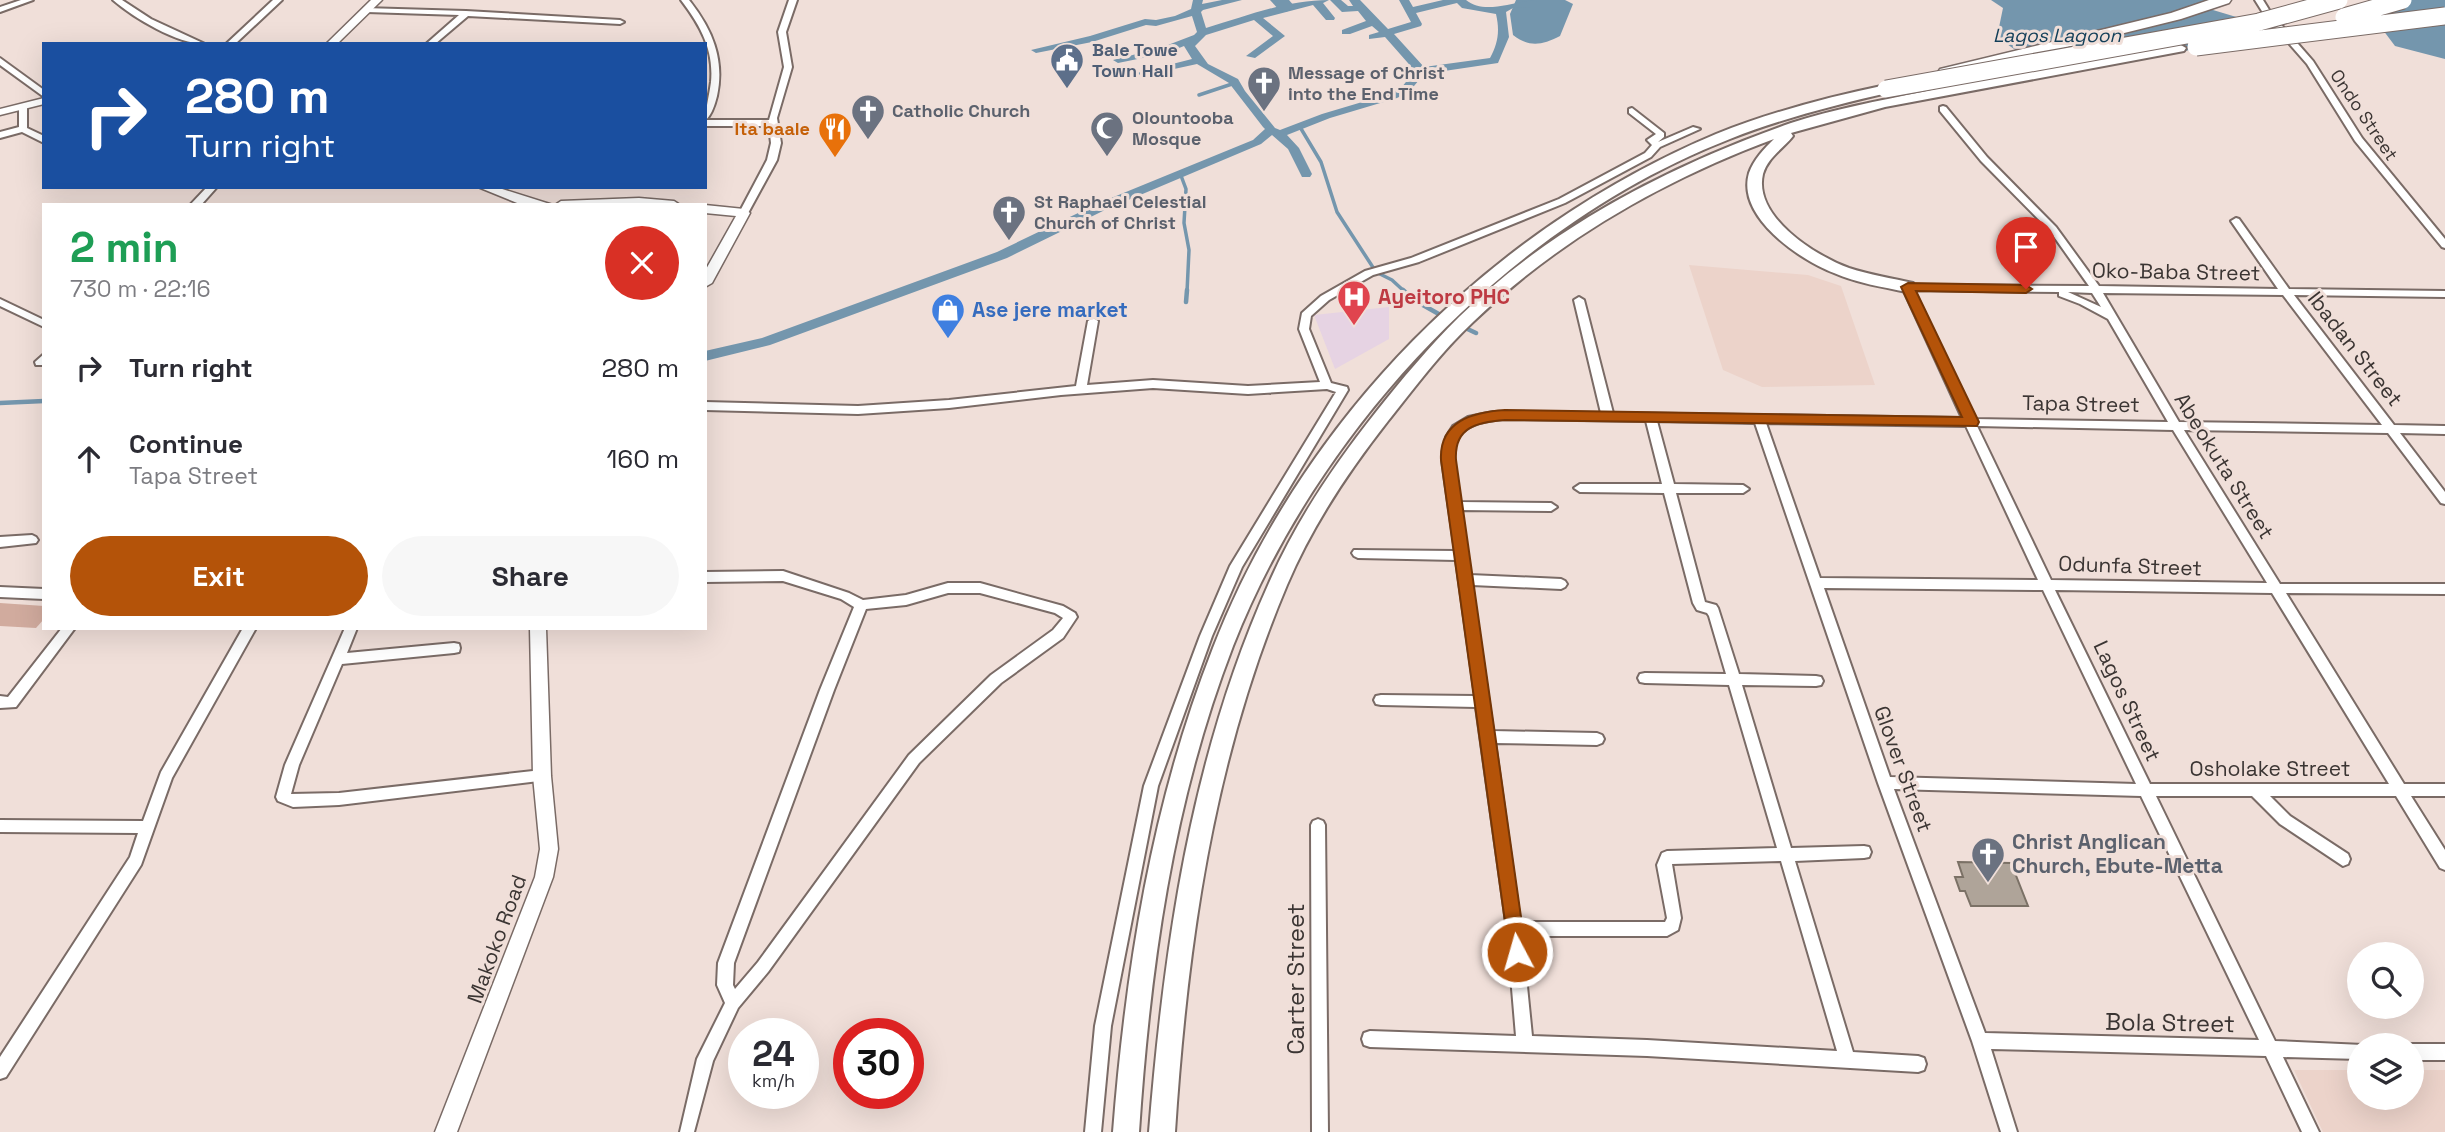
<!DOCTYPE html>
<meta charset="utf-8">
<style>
:root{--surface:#fff;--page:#f7f7f7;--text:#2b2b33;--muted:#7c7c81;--accent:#b45309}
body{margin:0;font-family:"Space Grotesk",sans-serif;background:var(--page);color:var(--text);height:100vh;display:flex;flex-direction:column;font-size:26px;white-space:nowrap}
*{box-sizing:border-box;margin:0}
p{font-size:23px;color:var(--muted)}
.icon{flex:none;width:38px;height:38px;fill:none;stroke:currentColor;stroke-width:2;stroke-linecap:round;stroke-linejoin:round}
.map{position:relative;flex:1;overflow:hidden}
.details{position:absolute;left:42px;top:203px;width:665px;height:427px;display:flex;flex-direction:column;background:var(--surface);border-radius:0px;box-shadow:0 7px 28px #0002}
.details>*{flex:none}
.guide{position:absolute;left:42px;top:42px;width:665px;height:147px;border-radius:0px;box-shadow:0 7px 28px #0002;background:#1a4fa0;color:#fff;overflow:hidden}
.fabs{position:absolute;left:2347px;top:942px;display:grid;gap:14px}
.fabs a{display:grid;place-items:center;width:77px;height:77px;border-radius:50%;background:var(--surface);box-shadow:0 7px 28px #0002;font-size:35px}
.speed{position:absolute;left:728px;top:1018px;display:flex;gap:14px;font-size:35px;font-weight:700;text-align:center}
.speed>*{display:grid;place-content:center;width:91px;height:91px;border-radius:50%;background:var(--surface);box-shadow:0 7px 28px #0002;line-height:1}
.speed small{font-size:18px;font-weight:400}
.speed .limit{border:10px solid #d22;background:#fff;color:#111}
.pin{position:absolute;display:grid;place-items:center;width:60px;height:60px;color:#fff;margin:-72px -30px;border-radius:50% 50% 50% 0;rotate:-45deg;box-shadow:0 0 7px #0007}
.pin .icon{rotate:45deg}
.me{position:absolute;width:77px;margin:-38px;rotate:354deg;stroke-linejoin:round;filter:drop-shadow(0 0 5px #0008)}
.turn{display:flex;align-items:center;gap:24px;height:147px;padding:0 28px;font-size:32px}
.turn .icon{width:91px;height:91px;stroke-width:2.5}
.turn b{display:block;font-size:49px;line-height:60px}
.round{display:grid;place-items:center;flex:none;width:74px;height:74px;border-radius:37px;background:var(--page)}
.headline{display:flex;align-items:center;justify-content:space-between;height:119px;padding:0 28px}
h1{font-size:42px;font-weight:800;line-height:52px;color:#1e9e55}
.action{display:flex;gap:14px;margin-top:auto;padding:14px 28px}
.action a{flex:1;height:80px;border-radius:42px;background:var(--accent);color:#fff;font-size:28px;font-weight:800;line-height:80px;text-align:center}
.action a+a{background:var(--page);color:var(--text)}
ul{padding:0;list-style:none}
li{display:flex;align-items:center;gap:21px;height:91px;padding:0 28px}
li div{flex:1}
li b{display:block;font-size:26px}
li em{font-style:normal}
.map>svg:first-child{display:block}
</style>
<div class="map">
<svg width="2445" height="1132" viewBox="0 0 2445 1132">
<rect width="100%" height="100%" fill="#f0dfd9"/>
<path fill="#ecd3ca" d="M1689 265 1808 275 1841 286 1875 385 1762 387 1723 370Z
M2294 1070H2359V1097H2412V1070H2445V1132H2323Z"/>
<path fill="#e6d3e3" d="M1389 307V339L1335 369 1314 315Z"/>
<path fill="#d1ab9e" d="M0 603 44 606V619L36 628 0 626Z"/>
<path fill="#7496ad" d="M1516 0H1565L1573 4 1560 36C1542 45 1530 48 1513 35L1510 14Z
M1991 0H2205L2213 10 2283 31 2277 36 2048 73 1997 37 2003 8Z
M2376 0H2445V59L2395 46 2374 18Z"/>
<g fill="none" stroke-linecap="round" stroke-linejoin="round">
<path stroke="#7496ad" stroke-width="3.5" d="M1199 95 1235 83
M1300 127 1321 162 1337 212 1376 272 1392 280 1405 292
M1180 173 1186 189 1184 223 1189 250 1187 292"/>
<path stroke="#7496ad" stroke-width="4.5" d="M1403 290 1414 300 1444 317
M1186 302 1187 290
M1461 326 1476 333
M0 403 44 401"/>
<path fill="#7496ad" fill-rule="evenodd" d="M1193 0H1203L1202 4 1222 0H1242L1203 10 1201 12 1206 28C1247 16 1286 0 1329 0L1323 3 1335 18 1334 20H1326L1313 5 1263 18 1285 36 1255 58 1246 56 1273 36 1254 20 1206 35 1195 46 1208 64 1238 79 1245 91 1275 128 1280 130 1322 114 1389 94 1401 88 1415 71 1385 37 1369 39V35L1379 32 1372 26 1350 34H1342V30L1366 21 1358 11 1342 12 1330 0H1341L1348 6H1353L1349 0H1360L1388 29 1411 22 1399 0H1409L1413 7 1443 0H1466C1485 16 1516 0 1538 0L1531 7 1513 8 1506 12 1509 37 1498 63 1424 74 1409 92 1397 98 1330 118 1287 135 1299 148 1312 174 1310 177H1302L1288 149 1272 135 1261 144 1107 209 1007 258 770 345 705 361V351L762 338 997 252 1099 203 1253 140 1265 129 1263 127 1229 83 1197 64 1142 76 1137 73 1192 59 1184 46 1167 53 1118 63 1113 60 1160 48 1194 35 1197 32 1192 16 1156 26 1146 25 1092 42 1036 53 1031 50 1090 36 1145 19 1156 20 1175 16 1191 9ZM1457 3 1462 8 1496 14C1500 31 1498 44 1490 58L1424 67 1394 34 1421 26 1422 24 1416 13Z"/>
<path fill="#7496ad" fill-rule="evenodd" d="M1270 0H1289L1295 7 1286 12 1280 11Z"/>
</g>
<path fill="#afa499" stroke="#7b7166" stroke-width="2" d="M1958 862 2011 863 2028 906H1971L1965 891H1960L1955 877H1963Z"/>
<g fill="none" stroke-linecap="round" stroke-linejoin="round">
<g stroke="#7a6b66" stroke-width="4">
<path id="minor" d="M21 0H33L0 12V7Z
M113 0H122L151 19 205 44C177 44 134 18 113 0Z
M273 0H282L235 44H226Z
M681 0H689C712 29 725 59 717 96 715 104 712 114 706 120H769L784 67 778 32 789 0H797L786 32 792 67 777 118 781 143 777 160 747 215 744 216 739 213 767 160 771 143 769 126H705C705 110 709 97 711 82 714 49 700 25 681 0Z
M2255 0H2263L2271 13 2313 61 2362 138 2445 239V248L2442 247 2355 141 2307 64 2265 16Z
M364 8 466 11 620 20 624 22 620 24 468 16 435 44H426L459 15 367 12 363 10Z
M0 58 44 90V97L0 65Z
M23 104 27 107V128L44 136V143L22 132 0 138V132L19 127V107Z
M1943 106 1946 107 1987 157 2056 227 2099 286 2278 289 2231 221 2236 218 2239 219 2289 289 2445 291V297L2294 295 2394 425 2445 426V434L2400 433 2445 492V504L2441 503 2388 433 2184 430 2280 584H2445V594L2286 593 2404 784H2445V796H2411L2445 850V870L2440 868 2396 796H2270L2290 816 2348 854 2350 859 2348 864 2343 866 2280 824 2252 796H2156L2275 1041 2363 1045H2359V1059L2283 1057 2319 1132H2302L2266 1056 1991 1049 2017 1132H2001L1972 1041 1878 783 1755 423 1657 421 1674 484 1743 485 1749 489 1743 493H1676L1705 602 1716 605 1718 608 1739 674 1816 676 1821 677 1823 681 1821 685 1816 686 1742 685 1791 848 1864 846 1869 847 1871 852 1869 857 1864 858 1795 861 1853 1052 1918 1056 1924 1058 1926 1064 1924 1070 1918 1072 1647 1056 1370 1047 1364 1045 1362 1039 1364 1033 1370 1031 1516 1036 1507 929 1476 707 1381 705 1376 704 1374 700 1376 696 1381 695 1475 696 1456 560 1358 558 1354 556 1352 553 1354 550 1455 551 1442 460 1446 437 1453 426 1468 417 1493 412 1601 413 1574 300 1579 297 1584 300 1613 413 1962 418 1902 287 1903 285 2089 286 2050 231 1981 161 1940 111V107ZM1914 290 2059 292V296L2080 304 2108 319 2168 422 1974 419ZM2068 292 2092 293 2101 307ZM2103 293 2283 295 2382 425 2179 422ZM1505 419 1646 421 1662 484H1580L1574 488 1580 492 1664 493 1693 603 1697 610 1707 613 1709 616 1726 674 1645 673 1640 674 1638 678 1640 682 1645 683 1729 685 1777 848 1667 851 1662 853 1657 865 1667 918 1665 922H1520L1495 743 1597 745 1602 743 1604 739 1602 735 1597 733 1493 731 1472 585 1561 589 1565 587 1567 584 1565 581 1561 579 1470 575 1461 510 1551 511 1557 507 1551 503 1460 502C1452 451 1441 424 1505 419ZM1766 423 1966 426 2038 580 1820 578ZM1977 426 2173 430 2267 583 2051 580ZM1824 588 2043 590 2136 784 1890 777ZM2055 590 2272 593 2389 784H2150ZM1894 789 2141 796 2259 1040 1985 1033ZM1781 861 1837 1051 1647 1040 1532 1036 1522 936H1667L1678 930 1681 918 1672 864Z
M1632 108 1664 133V137L1658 142 1693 127 1700 129 1660 147 1651 157 1565 203 1419 262 1373 275 1329 300 1311 316 1309 329 1331 383 1347 387 1348 390 1242 567 1212 636 1158 786 1111 1026 1101 1132H1085L1095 1026 1144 786 1200 636 1230 566 1336 392 1327 389 1248 394 1153 388 1061 395 949 408 858 414 705 410V402L858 406 949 400 1076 386 1088 321 1093 318 1098 321 1087 385 1153 380 1248 386 1320 382 1299 329 1302 313 1321 296 1365 271 1411 258 1559 199 1645 153 1652 145 1647 140 1656 134 1629 113V109Z
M207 187H217L201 205H190Z
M0 299 44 320V327L0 306Z
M44 354V365H36L35 362Z
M32 535 36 537 38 540 36 543 0 547V537Z
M783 571 849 593 863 600 906 595 948 583H980L1063 606 1075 613 1077 617 1063 638 1001 683 919 763 768 972 738 1008 713 1061 694 1132H680L697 1059 725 1003 717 985 718 963 820 690 854 607 841 599 783 581 705 582V572ZM948 593H980L1055 613 1063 618 1053 630 991 675 909 755 758 962 735 989 733 985 734 963 834 690 866 609 906 605Z
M0 587 44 589V599L0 597Z
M62 628H75L16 707 0 708V696L8 697Z
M243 628H256L172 778 141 865 6 1077 0 1079V1057L130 857 138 833 0 832V820L143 821 161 772Z
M345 628H357L347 653 454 643 459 644 460 648 459 652 454 653 342 664 299 765 291 794 339 793 542 770 547 772 549 776 547 780 339 805 293 807 278 801 276 797 285 765Z
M1318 819 1323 821 1325 825 1328 1132H1312L1311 825 1313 821Z
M2412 1044H2445V1060H2412L2410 1045Z"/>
</g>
<g stroke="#7a6b66" stroke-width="3">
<path id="tertiary" d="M371 0H382L337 44H326Z
M44 98V104L0 115V109Z
M478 187H496L553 205H522Z
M639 198 674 201 680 205H555L561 201Z
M705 205 744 209 750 213 712 283 705 287V271L736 216 705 213Z
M530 628H546L551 776 558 849 553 877 457 1132H435L535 877 540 849 533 776Z"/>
</g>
<g stroke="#7a6b66" stroke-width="4">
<path id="primary" d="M2179 44 2186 48 2184 51 1885 107 1791 133 1793 136C1783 149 1768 157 1763 174 1753 217 1816 256 1849 268 1870 275 1891 278 1913 283L1915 287 1913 291 1907 292C1882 287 1857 283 1834 273 1800 260 1736 217 1749 173 1754 159 1764 149 1774 139 1664 180 1558 240 1473 322 1441 352 1415 387 1388 421 1348 472 1312 526 1287 585 1213 759 1187 946 1175 1132H1149C1164 945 1191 756 1269 583 1296 521 1334 465 1376 412 1402 379 1429 347 1459 317 1550 227 1671 165 1791 123 1834 109 1878 101 1922 92 2007 74 2093 59 2179 44Z
M1886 85 1893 89 1891 92C1836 105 1783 118 1730 139 1509 225 1319 427 1233 646 1173 801 1150 966 1139 1132H1113C1126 966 1152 803 1213 648 1302 419 1490 229 1716 134 1771 112 1828 97 1886 85Z"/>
</g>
<g stroke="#7a6b66" stroke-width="3">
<path id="motorway" d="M2209 0H2231L2229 3 2181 19 1946 77 1938 72 1940 69 2171 13Z"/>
</g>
<use href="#minor" fill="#fff" fill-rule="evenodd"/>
<use href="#tertiary" fill="#fff" fill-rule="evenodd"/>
<use href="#primary" fill="#fff" fill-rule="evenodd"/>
<use href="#motorway" fill="#fff" fill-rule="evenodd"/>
<g stroke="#7a6b66" stroke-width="19" stroke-linecap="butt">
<path id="motorway-bridge" d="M2344 17 2403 0
M2196 47 2445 16
M1886 89 2259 22 2339 0"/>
</g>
<use href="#motorway-bridge" stroke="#fff" stroke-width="17"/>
</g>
<path fill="#b45309" stroke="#753606" stroke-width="2" d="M1908 283 2026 285 2032 289 2026 293 1916 291 1979 422 1977 426 1505 420C1477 422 1454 427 1456 460L1526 952 1524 958 1517 961 1510 958 1441 460C1439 421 1473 412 1505 410L1962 417 1901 287Z"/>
<defs>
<g id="civic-pin" transform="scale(1.75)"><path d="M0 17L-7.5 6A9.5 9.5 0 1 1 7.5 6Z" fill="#5c6f8a" stroke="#f0dfd9"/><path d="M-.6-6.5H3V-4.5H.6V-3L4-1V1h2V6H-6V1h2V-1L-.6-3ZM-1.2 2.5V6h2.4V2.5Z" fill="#fff"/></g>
<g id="church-pin" transform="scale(1.75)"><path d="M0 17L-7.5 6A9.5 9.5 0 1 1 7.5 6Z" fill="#6b7280" stroke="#f0dfd9"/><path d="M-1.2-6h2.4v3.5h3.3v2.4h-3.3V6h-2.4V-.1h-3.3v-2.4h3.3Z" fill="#fff"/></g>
<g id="mosque-pin" transform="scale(1.75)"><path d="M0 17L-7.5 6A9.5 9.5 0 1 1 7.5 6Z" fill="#6b7280" stroke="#f0dfd9"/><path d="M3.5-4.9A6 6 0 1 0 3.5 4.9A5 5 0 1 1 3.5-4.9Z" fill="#fff"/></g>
<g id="restaurant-pin" transform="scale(1.75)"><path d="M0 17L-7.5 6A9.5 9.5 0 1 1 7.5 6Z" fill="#e8710a" stroke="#f0dfd9"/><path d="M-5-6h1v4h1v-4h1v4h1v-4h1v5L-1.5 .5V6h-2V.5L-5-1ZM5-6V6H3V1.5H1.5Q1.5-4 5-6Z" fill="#fff"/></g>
<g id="hospital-pin" transform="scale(1.75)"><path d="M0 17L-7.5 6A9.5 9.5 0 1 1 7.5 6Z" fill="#e0444e" stroke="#f0dfd9"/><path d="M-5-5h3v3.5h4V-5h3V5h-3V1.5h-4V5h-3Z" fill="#fff"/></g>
<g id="shop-pin" transform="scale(1.75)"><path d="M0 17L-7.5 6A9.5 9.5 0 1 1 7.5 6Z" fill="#3f7fe0" stroke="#f0dfd9"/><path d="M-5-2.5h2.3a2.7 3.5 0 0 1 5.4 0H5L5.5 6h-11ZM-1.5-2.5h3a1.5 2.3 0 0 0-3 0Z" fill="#fff"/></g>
</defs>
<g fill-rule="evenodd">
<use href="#civic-pin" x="1067" y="60"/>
<use href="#church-pin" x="1264" y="83"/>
<use href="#church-pin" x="868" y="111"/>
<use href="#mosque-pin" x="1107" y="128"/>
<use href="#restaurant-pin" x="835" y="129"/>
<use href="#church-pin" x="1009" y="212"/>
<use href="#hospital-pin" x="1354" y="297"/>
<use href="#shop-pin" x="948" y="310"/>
<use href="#church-pin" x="1988" y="854"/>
</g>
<g text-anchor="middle" stroke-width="6" stroke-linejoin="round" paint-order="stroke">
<g font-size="18" font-weight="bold" fill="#4e5e75" stroke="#f0dfd9" text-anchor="start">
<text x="1092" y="56">Bale Towe<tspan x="1092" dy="21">Town Hall</tspan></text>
</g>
<g font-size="18" font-weight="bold" fill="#5b616d" stroke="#f0dfd9" text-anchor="start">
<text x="1288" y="79">Message of Christ<tspan x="1288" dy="21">into the End Time</tspan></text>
<text x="892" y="117">Catholic Church</text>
<text x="1132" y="124">Olountooba<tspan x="1132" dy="21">Mosque</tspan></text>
<text x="1034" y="208">St Raphael Celestial<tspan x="1034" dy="21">Church of Christ</tspan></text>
</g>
<g font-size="18" fill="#3b3533" stroke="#f0dfd9">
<text transform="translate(2364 115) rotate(56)" y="6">Ondo Street</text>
</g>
<g font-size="18" font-weight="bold" fill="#c56008" stroke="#f0dfd9" text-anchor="end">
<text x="810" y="135">Ita baale</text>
</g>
<g font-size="19" font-style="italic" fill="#113e58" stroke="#f0dfd9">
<text x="2057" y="42">Lagos Lagoon</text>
</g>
<g font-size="21" fill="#3b3533" stroke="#f0dfd9">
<text transform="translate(2176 272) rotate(1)" y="7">Oko-Baba Street</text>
<text transform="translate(2355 349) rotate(52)" y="7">Ibadan Street</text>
<text transform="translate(2081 404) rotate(1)" y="7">Tapa Street</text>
<text transform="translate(2224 466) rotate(58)" y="7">Abeokuta Street</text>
<text transform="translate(2130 566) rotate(2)" y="7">Odunfa Street</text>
<text transform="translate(2127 701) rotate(65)" y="7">Lagos Street</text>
<text transform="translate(1903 769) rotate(70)" y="7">Glover Street</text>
<text x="2270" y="776">Osholake Street</text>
<text transform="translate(497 939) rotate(-70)" y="7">Makoko Road</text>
</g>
<g font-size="21" font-weight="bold" fill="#be3a42" stroke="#f0dfd9" text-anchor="start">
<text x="1378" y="304">Ayeitoro PHC</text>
</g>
<g font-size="21" font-weight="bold" fill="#366cbe" stroke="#f0dfd9" text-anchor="start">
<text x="972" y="317">Ase jere market</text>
</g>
<g font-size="21" font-weight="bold" fill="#5b616d" stroke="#f0dfd9" text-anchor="start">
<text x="2012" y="849">Christ Anglican<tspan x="2012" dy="24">Church, Ebute-Metta</tspan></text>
</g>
<g font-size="24" fill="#3b3533" stroke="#f0dfd9">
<text transform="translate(1296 979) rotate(-90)" y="8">Carter Street</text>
<text transform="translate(2170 1023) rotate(1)" y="8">Bola Street</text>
</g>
</g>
</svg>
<div class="fabs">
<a><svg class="icon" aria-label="search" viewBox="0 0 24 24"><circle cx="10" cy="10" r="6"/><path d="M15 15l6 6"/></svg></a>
<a><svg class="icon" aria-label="layers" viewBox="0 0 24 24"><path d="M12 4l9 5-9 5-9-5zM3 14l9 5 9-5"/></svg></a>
</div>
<div class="speed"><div>24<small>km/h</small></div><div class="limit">30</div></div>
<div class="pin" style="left:2026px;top:289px;background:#d93025"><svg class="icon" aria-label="arrive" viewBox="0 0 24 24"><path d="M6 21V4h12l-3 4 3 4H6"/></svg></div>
<svg class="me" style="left:1517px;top:952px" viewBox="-20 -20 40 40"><circle r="17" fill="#b45309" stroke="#fff" stroke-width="3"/><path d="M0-11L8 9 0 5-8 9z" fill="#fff"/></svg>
<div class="guide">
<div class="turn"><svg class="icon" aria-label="right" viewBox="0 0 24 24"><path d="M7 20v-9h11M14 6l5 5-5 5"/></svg><div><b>280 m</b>Turn right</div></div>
</div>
<section class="details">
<div class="headline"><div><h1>2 min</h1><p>730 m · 22:16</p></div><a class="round" style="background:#d93025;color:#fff"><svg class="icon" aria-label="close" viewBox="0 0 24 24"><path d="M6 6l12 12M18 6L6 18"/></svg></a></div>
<ul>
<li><svg class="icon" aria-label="right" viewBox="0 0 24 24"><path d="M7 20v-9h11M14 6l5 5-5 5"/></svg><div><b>Turn right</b></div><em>280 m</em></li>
<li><svg class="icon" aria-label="ahead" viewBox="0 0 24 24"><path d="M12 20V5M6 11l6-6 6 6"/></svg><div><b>Continue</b><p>Tapa Street</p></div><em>160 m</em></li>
</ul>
<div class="action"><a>Exit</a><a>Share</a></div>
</section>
</div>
